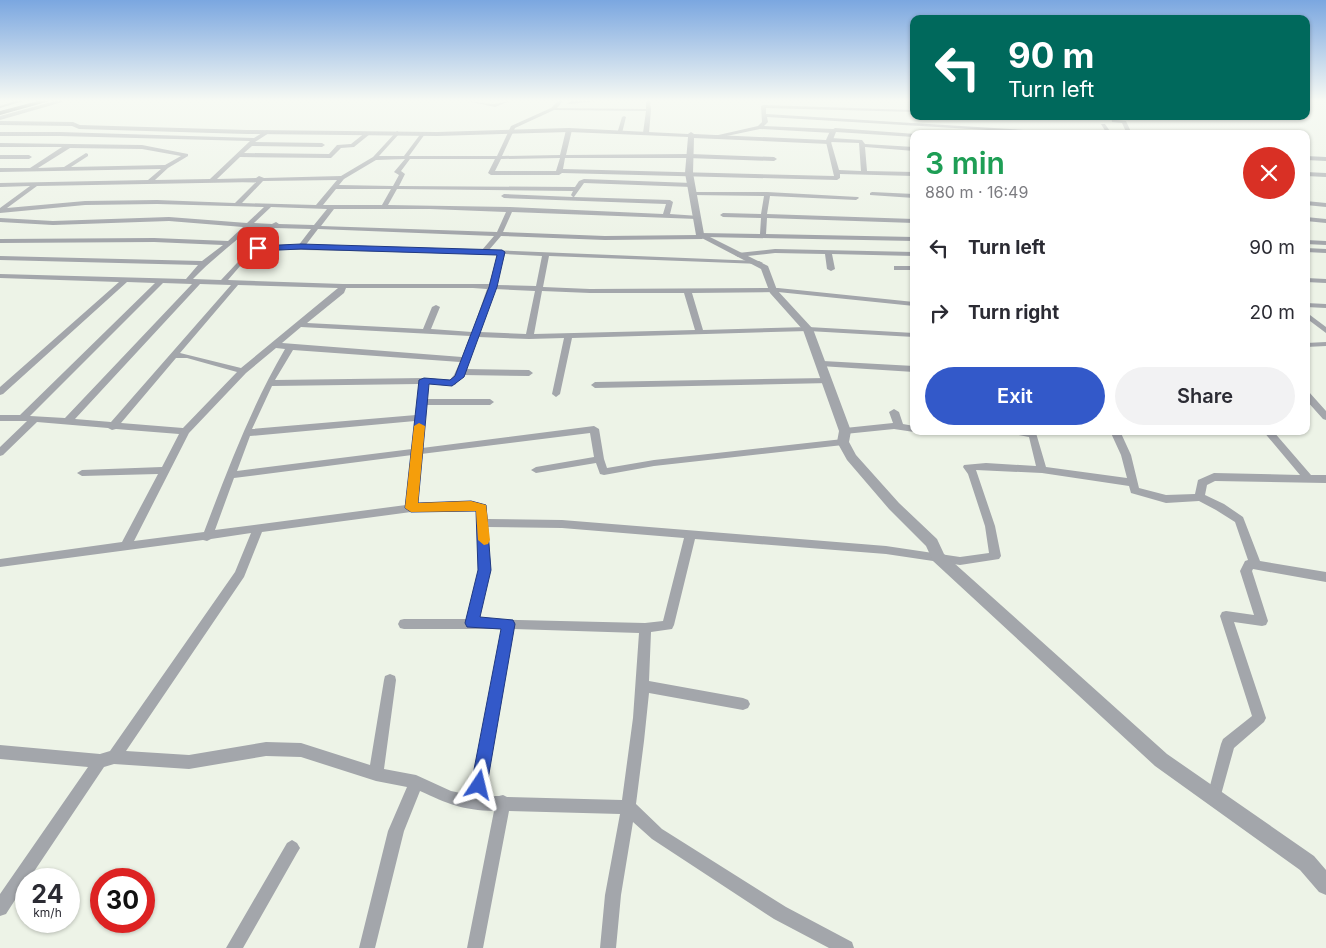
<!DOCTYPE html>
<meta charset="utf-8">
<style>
:root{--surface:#fff;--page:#f2f2f3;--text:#2b2b33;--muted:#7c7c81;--accent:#3359c9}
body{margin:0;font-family:Inter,sans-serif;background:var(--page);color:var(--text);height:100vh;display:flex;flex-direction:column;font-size:19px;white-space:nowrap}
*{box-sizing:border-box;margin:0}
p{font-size:16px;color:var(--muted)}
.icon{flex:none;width:28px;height:28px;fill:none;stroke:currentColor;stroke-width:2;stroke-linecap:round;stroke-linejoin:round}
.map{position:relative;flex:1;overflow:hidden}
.details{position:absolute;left:910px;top:130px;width:400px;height:305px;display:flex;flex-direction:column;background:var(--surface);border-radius:10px;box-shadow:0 1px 4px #0004}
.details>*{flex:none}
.hud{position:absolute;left:910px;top:15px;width:400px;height:105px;border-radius:10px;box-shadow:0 1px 4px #0004;background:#00695c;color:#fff;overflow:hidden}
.speed{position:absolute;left:15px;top:868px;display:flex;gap:10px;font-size:25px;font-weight:700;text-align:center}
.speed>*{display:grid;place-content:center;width:65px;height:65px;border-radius:50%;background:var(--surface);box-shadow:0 1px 4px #0004;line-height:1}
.speed small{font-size:12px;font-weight:400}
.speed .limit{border:8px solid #d22;background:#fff;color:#111}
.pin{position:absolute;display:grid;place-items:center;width:42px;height:42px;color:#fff;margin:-21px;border-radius:10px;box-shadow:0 2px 8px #0006}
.me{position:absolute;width:55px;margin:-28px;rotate:10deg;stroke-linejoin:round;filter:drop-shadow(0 0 4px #0008)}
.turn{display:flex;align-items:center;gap:18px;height:105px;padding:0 15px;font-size:22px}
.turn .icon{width:65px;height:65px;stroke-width:2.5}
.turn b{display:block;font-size:35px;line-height:42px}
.round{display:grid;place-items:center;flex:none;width:52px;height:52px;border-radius:26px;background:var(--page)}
.headline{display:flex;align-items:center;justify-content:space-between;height:85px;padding:0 15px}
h1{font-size:30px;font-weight:600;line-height:38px;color:#1e9e55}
.cta{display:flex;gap:10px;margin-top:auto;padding:10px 15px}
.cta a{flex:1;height:58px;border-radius:30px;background:var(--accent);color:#fff;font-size:20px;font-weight:600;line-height:58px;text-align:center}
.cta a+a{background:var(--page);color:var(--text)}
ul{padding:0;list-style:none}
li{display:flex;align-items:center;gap:15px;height:65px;padding:0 15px}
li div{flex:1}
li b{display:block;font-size:19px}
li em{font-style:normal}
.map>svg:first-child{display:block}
</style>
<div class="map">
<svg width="1326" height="948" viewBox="0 0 1326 948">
<rect width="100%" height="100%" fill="#edf3e7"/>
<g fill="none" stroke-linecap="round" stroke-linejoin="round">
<path fill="#a3a6ab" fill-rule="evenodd" d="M15 101H24L0 108V106Z
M467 101C476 101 484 104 493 104 499 104 504 101 510 101L495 107Z
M558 101H563L557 108 646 109V101H650L651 110 649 133 646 135 643 133 646 111 554 110 515 128 502 156 560 155 566 130 569 128 572 130 566 155 690 154 774 157 777 159 774 161 688 158H565L563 169 834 176 826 142 831 138 862 140 865 144 914 147V151L865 147 867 171 914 172V176L840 174V178L837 180 562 173 559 175H491L488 173 495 159H410L401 171 405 174 399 186 575 187 579 181 584 179 692 183 695 185 692 187 584 183 574 197 670 200 673 202 670 214 699 216V218L697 219 512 212 503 232 605 236 697 235 700 233 760 234 761 218 723 217 720 215 723 213 761 214 764 196 692 195V193L694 192H767L858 197 859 198 856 200 770 196 767 214 914 219V223L767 218 766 234 914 237V241L705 237 702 239 605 240 501 236 489 250 759 261 763 263 761 264 549 256 543 287 590 289 778 288 914 302V306L778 292 692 293 703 330 808 327 914 333V337L808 331 572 338 560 394 556 397 552 394 564 338 529 339 478 337 465 369 529 370 533 373 529 376 463 375 455 385 428 384 427 399H490L494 402 490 405H426L422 448 594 426 599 429 604 459 607 468 654 460 843 439 848 442 843 445 654 466 604 475 600 474 596 463 536 473 531 470 536 467 594 457 590 433 421 454 417 504 471 501 486 505 488 519 562 520 787 538 886 546 960 557 989 553 985 526 968 474 963 467 964 465 986 463 1036 466 1029 437 1008 433 1006 431 1036 433 1046 467 1127 478 1121 455 1110 431H1120L1131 455 1139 488 1166 495 1195 494 1198 480 1214 473 1300 475 1263 431H1273L1311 475H1326V483L1215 481 1207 485 1205 495 1224 504 1243 517 1260 561 1326 572V582L1253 569 1252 571 1268 621 1266 625 1262 626 1234 622 1266 718 1264 722 1234 748 1219 802 1214 804 1209 802 1207 797 1221 744 1223 739 1252 716 1220 616 1222 612 1226 611 1254 615 1240 571 1245 561 1248 560 1235 522 1216 510 1199 501 1166 503 1131 493 1129 486 1042 473 976 470 995 526 1001 556 999 559 960 565 886 554 695 539 674 625 672 629 651 632 649 681 743 698 748 700 750 704 748 708 743 710 649 693 644 741 636 804 662 829 786 907 852 942 854 948H829L774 919 652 839 633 822 621 895 616 948H600L605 895 620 814 509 811 483 948H467L494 811C462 810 448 804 420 791L404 831 375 948H359L388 831 407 787 376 781 301 757 266 756 189 769 114 764 104 767 29 879H26V883L6 914 0 916V894L88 767 0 759V745L100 754 110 751 235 572 251 533 211 539 207 541 203 540 0 567V559L122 542 158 474 82 476 77 473 82 470 162 467 179 434 116 429 112 430 108 428 37 422 3 455 0 456V447L27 421H0V415H20L155 283 127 282 3 394 0 395V387L119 282 0 278V274L186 279 198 265 0 260V256L202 261 223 245 154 242 0 243V239L154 238 228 241 243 227 169 221 53 225 0 222V218L53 221 169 217 247 223 264 207 157 204 85 205 0 213V208L30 186 0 187V183L148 180 161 169 0 172V168H30L62 147H0V143L142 145 188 154V156L168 168 155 180 210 179 250 141 60 136H0V132H60L254 138 267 130 270 132 269 133 255 142 322 143 325 145 322 147 252 146 244 153 329 154 337 145 351 144 366 132H370V134L354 147 341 148 331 158 240 157 217 179 256 178 259 176 264 178 341 176 373 157 397 131 400 133 399 134 379 156H404L422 132 425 134 409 156H497L511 126 551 108ZM831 142 859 143 861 171 839 170ZM70 148 142 149 181 156 165 165 71 167 88 156V154L86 153 64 167 38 168ZM560 158 556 171H495L501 159ZM405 159 394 172 399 175 393 186 339 185 344 179 376 160ZM337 180 316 205 242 203 263 181ZM256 182 235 203 157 200 85 201 7 208 37 186ZM336 189H391L382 205H323ZM397 189 573 191 571 195 573 197 504 194 501 196 504 198 666 204 663 214 510 207 388 205ZM271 207 327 209 314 225 279 224 276 222 272 224 254 223ZM334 209H430L506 212 497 232 321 226ZM251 227 268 228 248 246V248L253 249 237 263 221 280 193 279C211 260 232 245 251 227ZM275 228 311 229 298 246 256 245ZM318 229 494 236 482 250 305 246ZM261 249 480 254 483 255 498 254 489 284H343L228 280 241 265ZM505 254 542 256 536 286 496 285ZM163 283 192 284 65 418 30 416ZM200 284 231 285 111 422 75 419ZM238 285 338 288 241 368 180 353ZM346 288H473L487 289 472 332 431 329 440 307 436 305 432 307 423 329 307 323 344 293ZM495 289 535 291 526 334 480 332ZM542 291 590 293H684L695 330 534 334ZM301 327 470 336 462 357 282 343ZM276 348 285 349C251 407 228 469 204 532L134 541 189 433 246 373ZM293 350 460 362 454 375 450 380 424 378 275 380ZM176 358H187L237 372 183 428 121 423ZM419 384 416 415 252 429 272 386ZM415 421 412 449 237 471 250 436ZM412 455 406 505 215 530 234 478ZM471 509 477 510 479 570 466 619H404L400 620 398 624 400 628 404 629H502L470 795 451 791 416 775 384 769 396 680 395 676 390 674 385 676 384 680 370 765 301 743 266 742 189 755 126 751 244 577 262 532 411 512ZM488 527 562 528 684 538 663 621 645 623 478 619 491 570ZM514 629 639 633 633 718 622 800 507 797 503 795 499 796H485Z
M571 101H600L569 104 567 103Z
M763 105 914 110V112L766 108V114L1089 134H1056L767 117 768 122 764 126 833 129 836 131 833 133 760 129 717 138 714 136 758 126 762 122 761 106Z
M624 116 626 117 622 133 617 134 622 117Z
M1111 116H1116V120L1126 121 1132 134H1127L1122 123 1112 122Z
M1101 124H1105L1112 134H1107Z
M0 155H29L32 157 29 159H0Z
M1306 172 1326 173V177L1306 176Z
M872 192 914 194V198L870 195V193Z
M1306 201 1326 203V207L1306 205Z
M1306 217 1326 219V223L1306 221Z
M1306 240 1326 241V245L1306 244Z
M1306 248 1326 249V253L1306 252Z
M775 249 914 252V256L832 254 835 269 831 271 827 269 825 254 775 253 738 257 735 255 738 253Z
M894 266H914V270H894Z
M1306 278 1326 279V283L1306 282Z
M1306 303 1326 304V308L1306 307Z
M1306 312 1326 327V333L1306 318Z
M1326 342V346L1306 347V343Z
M823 361 914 366V372L820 366V362Z
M827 378 831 381 830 383 595 388 591 385 595 382Z
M1306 391 1309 392 1326 411V420L1323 419 1306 400Z
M894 409 899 412 903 424 914 426V431H917L914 432 894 429 845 434 840 431 845 428 893 423 889 412Z
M292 840 297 843 300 848 297 853 243 948H226L287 843Z"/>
<path fill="#a3a6ab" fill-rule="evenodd" d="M55 101H66L0 120V116Z
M0 121 73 122 80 125 247 130 437 132 569 128 688 134 691 132 694 134 826 140 830 131 835 128 916 134H914V137L836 132 832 142 829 144 694 138 693 173 704 234 768 266 777 290 813 329 851 431 849 442 856 455 899 503 937 539 944 554 1167 754 1314 856 1326 870V895L1319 892 1300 870 1155 766 933 561 926 546 889 509 847 460 837 442 839 431 803 330 770 293 761 269 696 235 685 173 688 137 569 132 437 136 247 134 79 129 72 126 0 125Z
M1306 156 1326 157V161L1306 160Z"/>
<path fill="#646871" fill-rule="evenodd" d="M38 101H50L0 115V111Z"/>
</g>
<linearGradient id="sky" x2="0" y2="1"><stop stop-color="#7ba7e0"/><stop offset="0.43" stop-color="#f7faf4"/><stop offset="1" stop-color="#f7faf4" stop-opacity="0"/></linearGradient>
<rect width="1326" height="234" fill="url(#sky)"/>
<path fill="#3359c9" stroke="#213a83" d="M301 244 502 250 505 252 497 287 464 377 452 386 429 384 418 503 471 501 486 505 491 570 480 617 513 620 515 624 487 785 485 791 479 793 473 791 471 785 501 629 467 627 465 623 478 570 476 511 411 512 405 508 419 380 424 378 450 380 455 376 489 287 497 255 301 249 258 251 255 248 258 246Z"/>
<path fill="#f59e0b" d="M419 423 425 426 418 503 471 501 486 505 490 540 488 544 484 545 478 540 476 511 411 512 405 508 414 426Z"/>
</svg>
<div class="speed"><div>24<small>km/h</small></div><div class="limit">30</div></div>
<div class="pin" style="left:258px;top:248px;background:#d93025"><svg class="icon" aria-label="arrive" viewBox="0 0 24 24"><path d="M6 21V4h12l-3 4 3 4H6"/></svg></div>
<svg class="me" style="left:479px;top:785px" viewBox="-20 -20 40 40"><path d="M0-17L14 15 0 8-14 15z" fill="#3359c9" stroke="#fff" stroke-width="4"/></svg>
<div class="hud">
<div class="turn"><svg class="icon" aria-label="left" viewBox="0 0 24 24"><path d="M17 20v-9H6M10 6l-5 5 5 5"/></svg><div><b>90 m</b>Turn left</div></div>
</div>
<section class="details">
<div class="headline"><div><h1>3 min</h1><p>880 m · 16:49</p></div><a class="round" style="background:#d93025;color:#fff"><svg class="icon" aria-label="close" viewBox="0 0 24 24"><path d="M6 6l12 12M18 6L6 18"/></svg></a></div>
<ul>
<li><svg class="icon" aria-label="left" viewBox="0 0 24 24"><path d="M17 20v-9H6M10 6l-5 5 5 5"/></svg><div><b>Turn left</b></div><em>90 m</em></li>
<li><svg class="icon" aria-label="right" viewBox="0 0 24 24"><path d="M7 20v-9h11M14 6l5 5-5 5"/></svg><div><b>Turn right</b></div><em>20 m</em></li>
</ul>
<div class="cta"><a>Exit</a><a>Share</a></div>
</section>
</div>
